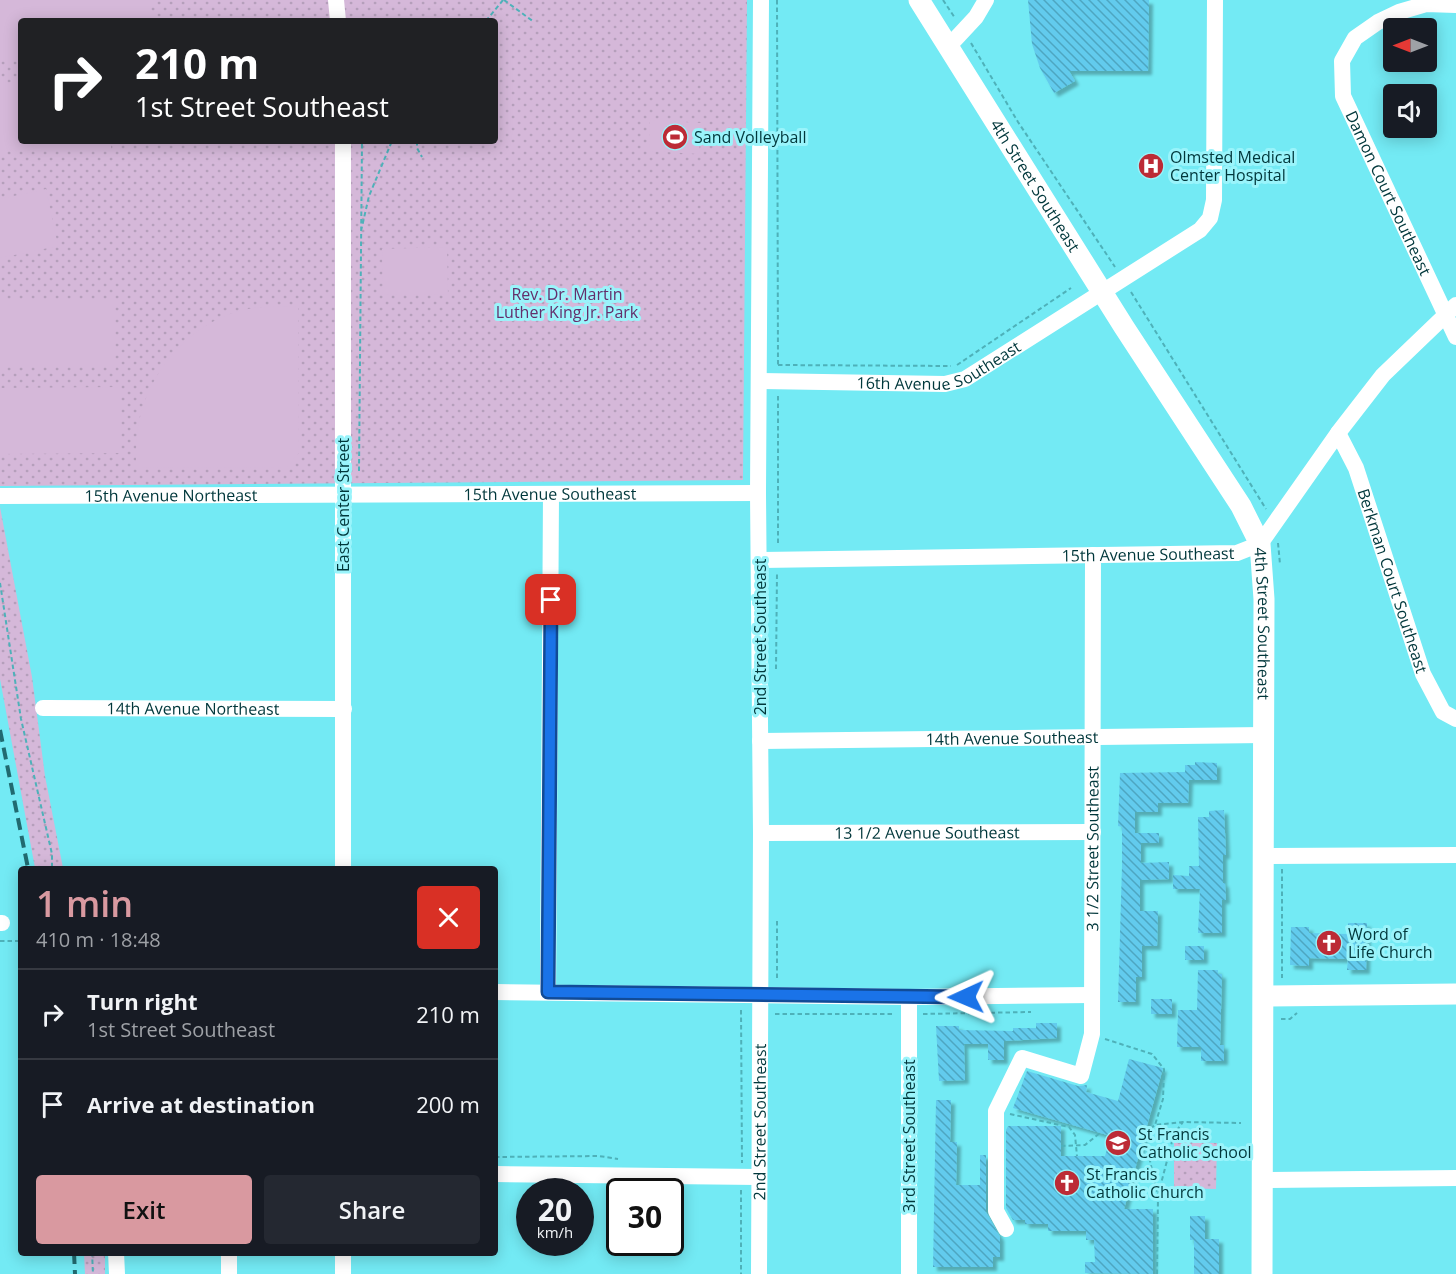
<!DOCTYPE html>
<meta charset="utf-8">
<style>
:root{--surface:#171b24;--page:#242831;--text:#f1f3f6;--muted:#9ea1a6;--line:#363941;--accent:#d999a0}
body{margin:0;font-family:"Open Sans",sans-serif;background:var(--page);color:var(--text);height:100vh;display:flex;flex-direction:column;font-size:22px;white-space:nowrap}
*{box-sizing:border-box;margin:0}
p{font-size:20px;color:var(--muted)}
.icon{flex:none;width:33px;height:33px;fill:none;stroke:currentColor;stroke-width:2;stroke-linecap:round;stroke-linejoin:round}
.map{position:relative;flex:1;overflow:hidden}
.panel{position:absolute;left:18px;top:866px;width:480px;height:390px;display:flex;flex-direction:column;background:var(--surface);border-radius:6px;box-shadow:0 3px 15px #0003}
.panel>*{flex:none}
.hud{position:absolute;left:18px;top:18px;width:480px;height:126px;border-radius:6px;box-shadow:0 3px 15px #0003;background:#202124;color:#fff;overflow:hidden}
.needle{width:39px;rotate:270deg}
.fabs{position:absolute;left:1383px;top:18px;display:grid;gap:12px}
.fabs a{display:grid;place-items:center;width:54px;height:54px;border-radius:6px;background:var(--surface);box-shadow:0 3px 15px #0003;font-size:30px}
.speed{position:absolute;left:516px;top:1178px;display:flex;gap:12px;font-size:30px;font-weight:700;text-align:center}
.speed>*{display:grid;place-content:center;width:78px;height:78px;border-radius:50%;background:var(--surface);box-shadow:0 3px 15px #0003;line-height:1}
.speed small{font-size:15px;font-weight:400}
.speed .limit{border:3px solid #111;border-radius:9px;background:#fff;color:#111}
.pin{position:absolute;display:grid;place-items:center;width:51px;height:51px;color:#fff;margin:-26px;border-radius:12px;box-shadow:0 3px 9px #0006}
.me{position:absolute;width:66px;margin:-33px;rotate:269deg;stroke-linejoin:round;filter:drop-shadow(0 0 4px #0008)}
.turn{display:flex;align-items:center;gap:21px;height:126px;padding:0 18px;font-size:27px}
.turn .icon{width:78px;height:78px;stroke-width:2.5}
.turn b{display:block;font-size:42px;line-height:51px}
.round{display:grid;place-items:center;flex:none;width:63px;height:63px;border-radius:6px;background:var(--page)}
.head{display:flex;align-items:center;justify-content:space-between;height:102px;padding:0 18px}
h1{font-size:36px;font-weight:600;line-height:45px;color:var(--accent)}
.cta{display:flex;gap:12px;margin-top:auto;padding:12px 18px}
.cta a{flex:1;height:69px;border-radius:6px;background:var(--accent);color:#111;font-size:24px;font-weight:600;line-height:69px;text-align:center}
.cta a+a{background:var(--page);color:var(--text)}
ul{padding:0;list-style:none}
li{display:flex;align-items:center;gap:18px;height:90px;padding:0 18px;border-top:2px solid var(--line)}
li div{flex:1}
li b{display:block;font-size:22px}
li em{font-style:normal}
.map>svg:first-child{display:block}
</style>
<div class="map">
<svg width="1456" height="1274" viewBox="0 0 1456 1274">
<defs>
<pattern id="green-dots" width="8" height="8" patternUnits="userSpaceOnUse" patternTransform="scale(1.5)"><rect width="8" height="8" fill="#d5b8d9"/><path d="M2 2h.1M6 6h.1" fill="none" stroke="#b59fbb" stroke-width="1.8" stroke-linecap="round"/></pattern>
<pattern id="building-back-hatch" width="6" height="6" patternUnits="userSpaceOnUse" patternTransform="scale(1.5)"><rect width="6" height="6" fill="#62cbed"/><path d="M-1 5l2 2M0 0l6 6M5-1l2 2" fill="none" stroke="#4ea6c1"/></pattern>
<filter id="shadow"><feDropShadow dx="4" dy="4" stdDeviation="1.5" flood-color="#0004"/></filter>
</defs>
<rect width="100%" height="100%" fill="#73eaf4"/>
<path fill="url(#green-dots)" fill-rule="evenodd" d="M0 0H747L743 480 0 486ZM21 21H495V141H21Z
M0 507 32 677 45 776 63 868H35L0 679Z
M1174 1142 1217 1143 1216 1189 1174 1188Z
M84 1253H105V1274H85Z"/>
<path fill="#d5b8d9" d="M0 0H150V21H21V60H0Z
M21 82V141H111V150L0 151V83Z
M650 120 701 123 699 154 649 151Z
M46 189 58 246 0 258V199Z
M447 247 448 294 383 295 382 249Z
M0 300H114V367H0Z
M298 306 299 453 286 468 136 467C136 449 136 431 141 413 155 363 196 319 248 309 264 306 282 307 298 306Z
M119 387V453L0 454V388Z"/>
<path fill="url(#building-back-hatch)" filter="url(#shadow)" d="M1028 0H1149L1148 71H1069L1075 81 1054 93 1040 68 1032 44Z
M1195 762 1217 763V780H1189L1188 803H1158V812H1135V833H1159V843H1141V863L1169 862V879L1140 880V911H1158L1157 946H1142V977H1136V1002H1118L1122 866V827L1118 826 1120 773 1185 772V765H1195Z
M1224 810 1226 855H1223V883H1225L1226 900H1222V933H1198L1200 889H1173V875L1189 876V866H1199L1198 817H1209V811Z
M1348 923H1367L1366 970H1347L1348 959 1309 958V966L1290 965 1291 927H1309V933L1348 934Z
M1185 946H1204V960H1185Z
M1198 970H1218V974H1222L1220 1045H1224V1061H1201V1047H1177L1178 1010H1197Z
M1151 999H1172V1014H1151Z
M1036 1023H1057V1038L1004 1041V1060H988V1044H964L965 1080 939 1081 936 1026H959V1030L1013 1031V1028H1036Z
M1129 1059 1163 1068 1124 1209H1153V1274L1085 1273V1262H1095L1094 1240H1086V1231H1048V1224H1025V1220H1013L1006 1208V1130L1008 1126H1061V1156H1105L1111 1136 1013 1108 1027 1071 1078 1086 1087 1085 1086 1092 1118 1101Z
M936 1100H951L950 1142H957L956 1185H980V1155H986V1212L1000 1237V1257H993V1267H933Z
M1190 1216H1205V1239H1219V1274H1194V1240H1190Z"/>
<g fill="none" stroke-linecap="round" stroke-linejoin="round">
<path stroke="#4eb1b9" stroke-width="2" stroke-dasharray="4.5 3" stroke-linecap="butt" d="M504 0 534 22
M777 0 778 366
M943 0 955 18
M486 21 503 0
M971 43 1018 122 1115 267
M417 141V148L422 157
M361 231 369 196 392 141
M1131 292 1266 509
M778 365 951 366
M957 365 1071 288
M778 396V546
M359 471 362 141
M1278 543 1280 564
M0 583 21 719 52 854V868
M776 669 777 573
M1282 869V978
M777 921V981
M0 941H21
M741 1010 742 1163
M775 1014H894
M923 1014 1031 1012
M1281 1019H1290L1297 1013
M1105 1039 1152 1054 1164 1069 1163 1099 1155 1125
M1010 1114 1069 1127 1075 1135 1077 1156
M1061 1146 1085 1145 1100 1133
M495 1157 599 1156 618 1159
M741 1190V1274
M1158 1195 1174 1134 1183 1122
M92 1252 93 1274
M1157 1274 1158 1197 1144 1134 1155 1125 1183 1122 1241 1123"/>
<g stroke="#fff" stroke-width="16">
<path d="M336 0 338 21"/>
<path id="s1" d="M1456 5 1426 4 1399 12 1378 22 1355 38 1342 61 1343 96 1456 337"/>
<path d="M949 46 976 17 986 0"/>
<path id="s2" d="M759 381 945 384 965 379 1200 230 1210 218 1214 200 1215 0"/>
<path id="s3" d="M1338 433 1356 468 1423 674 1443 712 1456 719"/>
<path id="s4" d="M0 496 758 493"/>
<path id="s5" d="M760 560 1237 553 1260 544 1338 433 1383 375 1456 305"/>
<path id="s6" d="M43 708 344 709"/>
<path id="s7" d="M760 741 1264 735"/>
<path id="s8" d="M761 833 1093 832"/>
<path d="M1265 856 1456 855"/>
<path d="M343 868V141"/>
<path d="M0 923H2"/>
<path d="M495 992 909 997 1092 995"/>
<path d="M548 992 551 494"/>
<path d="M909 997V1274"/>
<path d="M495 1174 758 1177"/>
<path d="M1263 1180 1456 1178"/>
<path id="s9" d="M1006 1229 996 1211V1111L1022 1058 1081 1076 1092 1034 1093 555"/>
<path d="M116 1252 117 1274"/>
<path d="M229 1252V1274"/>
<path d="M343 1252V1274"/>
<path id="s10" d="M759 1274 761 833 758 493 761 0"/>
</g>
<g stroke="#fff" stroke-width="21">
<path id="s11" d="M919 0 1124 327 1241 506 1260 544 1264 599 1262 1274"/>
<path d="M1265 996 1456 994"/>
</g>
<path stroke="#216a70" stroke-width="4" stroke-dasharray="12 6" stroke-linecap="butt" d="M0 730 28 868
M74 1252 75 1274"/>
</g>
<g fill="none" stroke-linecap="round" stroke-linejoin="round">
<g stroke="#114b97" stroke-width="15">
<path id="route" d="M551 600 548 992 966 997"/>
</g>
<use href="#route" stroke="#1a73e8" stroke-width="10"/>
</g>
<defs>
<g id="stadium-disc" transform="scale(1.35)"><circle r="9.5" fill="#bc2b36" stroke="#9af4fb"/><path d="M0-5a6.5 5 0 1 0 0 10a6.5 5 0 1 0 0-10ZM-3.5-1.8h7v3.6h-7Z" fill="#fff"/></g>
<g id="hospital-disc" transform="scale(1.35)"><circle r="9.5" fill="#bc2b36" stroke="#9af4fb"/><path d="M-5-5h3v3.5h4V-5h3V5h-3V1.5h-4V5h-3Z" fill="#fff"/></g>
<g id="church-disc" transform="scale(1.35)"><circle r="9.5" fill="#bc2b36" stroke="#9af4fb"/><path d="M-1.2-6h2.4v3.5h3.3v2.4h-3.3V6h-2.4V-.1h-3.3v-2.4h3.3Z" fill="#fff"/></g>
<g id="school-disc" transform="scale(1.35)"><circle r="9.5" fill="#bc2b36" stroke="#9af4fb"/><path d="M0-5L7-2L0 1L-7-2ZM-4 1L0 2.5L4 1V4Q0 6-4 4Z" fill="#fff"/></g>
</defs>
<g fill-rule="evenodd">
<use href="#stadium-disc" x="675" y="137"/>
<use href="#hospital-disc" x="1151" y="166"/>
<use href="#church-disc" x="1329" y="943"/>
<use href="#school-disc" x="1118" y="1143"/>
<use href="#church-disc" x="1067" y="1183"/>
</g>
<g text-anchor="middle" stroke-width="6" stroke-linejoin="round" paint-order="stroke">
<g font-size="16" fill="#00373b" stroke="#9af4fb" text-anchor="start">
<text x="694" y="143">Sand Volleyball</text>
<text x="1170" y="163">Olmsted Medical<tspan x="1170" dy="18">Center Hospital</tspan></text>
<text x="1348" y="940">Word of<tspan x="1348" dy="18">Life Church</tspan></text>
<text x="1138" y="1140">St Francis<tspan x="1138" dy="18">Catholic School</tspan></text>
<text x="1086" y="1180">St Francis<tspan x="1086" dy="18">Catholic Church</tspan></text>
</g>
<g font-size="16" fill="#00373b" stroke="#9af4fb">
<text dy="6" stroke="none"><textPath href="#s11" startOffset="219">4th Street Southeast</textPath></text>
<text dy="6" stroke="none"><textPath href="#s1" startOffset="278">Damon Court Southeast</textPath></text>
<text dy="6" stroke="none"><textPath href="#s2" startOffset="184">16th Avenue Southeast</textPath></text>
<text dy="6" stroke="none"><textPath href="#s4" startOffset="550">15th Avenue Southeast</textPath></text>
<text dy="6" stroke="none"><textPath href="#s4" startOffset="171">15th Avenue Northeast</textPath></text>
<text transform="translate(343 505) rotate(-90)" y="6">East Center Street</text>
<text dy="6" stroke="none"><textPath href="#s5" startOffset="388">15th Avenue Southeast</textPath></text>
<text dy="6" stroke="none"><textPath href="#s3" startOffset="158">Berkman Court Southeast</textPath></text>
<text dy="6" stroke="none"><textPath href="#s11" startOffset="722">4th Street Southeast</textPath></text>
<text transform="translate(760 637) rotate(-90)" y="6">2nd Street Southeast</text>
<text dy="6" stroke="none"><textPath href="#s6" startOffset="150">14th Avenue Northeast</textPath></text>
<text dy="6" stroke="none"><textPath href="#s7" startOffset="252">14th Avenue Southeast</textPath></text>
<text dy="6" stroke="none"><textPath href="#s8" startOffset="166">13 1/2 Avenue Southeast</textPath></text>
<text dy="6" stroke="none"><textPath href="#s9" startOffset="470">3 1/2 Street Southeast</textPath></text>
<text dy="6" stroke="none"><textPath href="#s10" startOffset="152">2nd Street Southeast</textPath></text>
<text transform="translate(909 1136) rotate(-90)" y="6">3rd Street Southeast</text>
</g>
<g font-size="16" fill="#642e6b" stroke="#9af4fb">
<text x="567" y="300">Rev. Dr. Martin<tspan x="567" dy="18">Luther King Jr. Park</tspan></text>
</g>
</g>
</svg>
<div class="fabs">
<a><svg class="needle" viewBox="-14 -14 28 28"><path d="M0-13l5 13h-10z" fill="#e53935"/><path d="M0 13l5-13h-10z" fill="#9ea1a6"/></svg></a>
<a><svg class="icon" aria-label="sound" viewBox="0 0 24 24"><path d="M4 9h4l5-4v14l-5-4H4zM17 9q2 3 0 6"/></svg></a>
</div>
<div class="speed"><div>20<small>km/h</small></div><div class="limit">30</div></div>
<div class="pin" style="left:551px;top:600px;background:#d93025"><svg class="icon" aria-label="arrive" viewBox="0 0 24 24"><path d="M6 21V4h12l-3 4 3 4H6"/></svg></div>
<svg class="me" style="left:966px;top:997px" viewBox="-20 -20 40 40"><path d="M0-17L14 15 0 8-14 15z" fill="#1a73e8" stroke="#fff" stroke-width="4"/></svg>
<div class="hud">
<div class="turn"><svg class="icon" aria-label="right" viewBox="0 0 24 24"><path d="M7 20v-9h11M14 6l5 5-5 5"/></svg><div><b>210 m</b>1st Street Southeast</div></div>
</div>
<section class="panel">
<div class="head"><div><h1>1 min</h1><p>410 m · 18:48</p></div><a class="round" style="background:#d93025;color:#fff"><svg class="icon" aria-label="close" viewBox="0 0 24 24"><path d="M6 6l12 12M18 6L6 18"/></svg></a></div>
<ul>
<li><svg class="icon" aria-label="right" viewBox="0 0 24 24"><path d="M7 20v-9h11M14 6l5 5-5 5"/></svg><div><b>Turn right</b><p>1st Street Southeast</p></div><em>210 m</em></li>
<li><svg class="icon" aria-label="arrive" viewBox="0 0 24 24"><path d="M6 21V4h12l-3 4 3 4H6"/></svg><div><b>Arrive at destination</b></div><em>200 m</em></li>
</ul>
<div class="cta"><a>Exit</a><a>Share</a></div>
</section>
</div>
